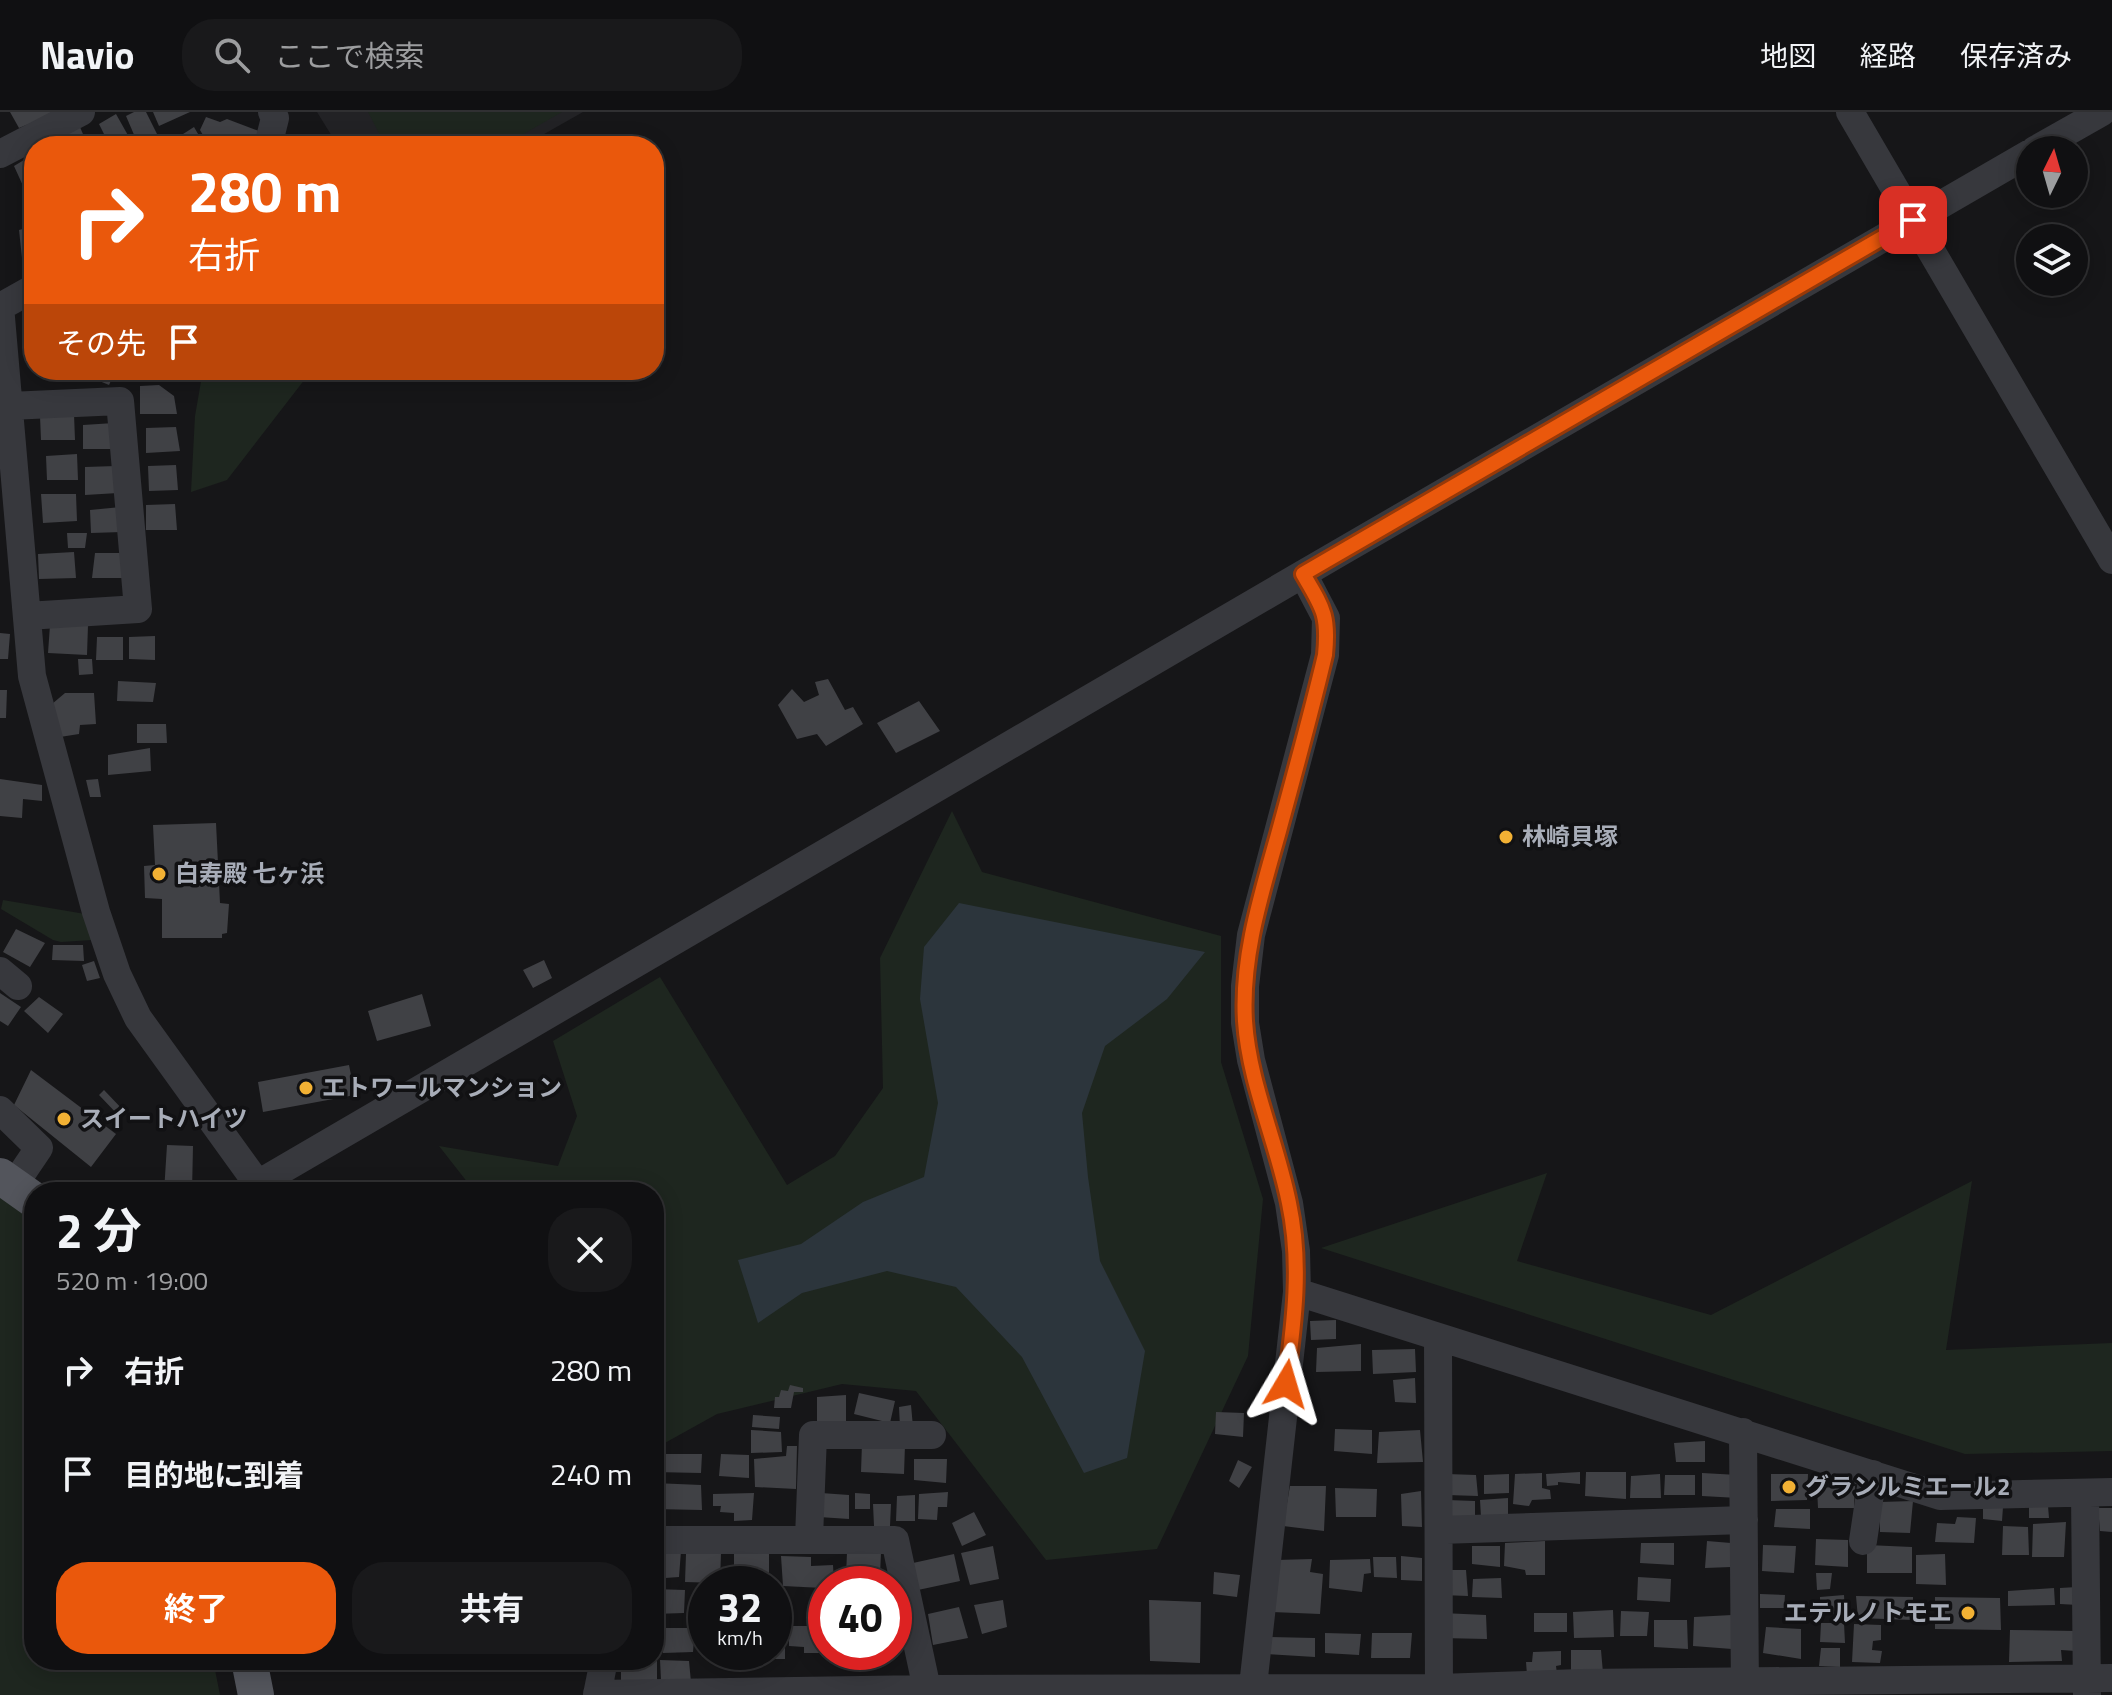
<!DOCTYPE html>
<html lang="ja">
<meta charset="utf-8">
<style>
:root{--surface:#101012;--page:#19191b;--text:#f1f3f6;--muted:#9c9d9f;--line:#303032;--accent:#ea580c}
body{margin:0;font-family:"Titillium Web","Noto Sans JP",sans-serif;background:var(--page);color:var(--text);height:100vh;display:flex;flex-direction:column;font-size:30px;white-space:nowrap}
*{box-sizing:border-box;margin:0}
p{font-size:26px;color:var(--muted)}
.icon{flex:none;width:44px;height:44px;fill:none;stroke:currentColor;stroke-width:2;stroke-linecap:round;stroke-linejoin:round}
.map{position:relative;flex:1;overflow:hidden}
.sheet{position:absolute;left:24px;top:1070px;width:640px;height:488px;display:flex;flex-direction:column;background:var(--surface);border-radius:32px;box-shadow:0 4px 20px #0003,0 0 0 2px var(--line)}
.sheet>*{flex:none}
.banner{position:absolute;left:24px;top:24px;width:640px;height:244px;border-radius:32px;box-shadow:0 4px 20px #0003,0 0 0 2px var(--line);background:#ea580c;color:#fff;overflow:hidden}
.needle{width:52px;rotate:5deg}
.fabs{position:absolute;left:2016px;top:24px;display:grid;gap:16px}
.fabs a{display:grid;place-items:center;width:72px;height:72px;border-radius:50%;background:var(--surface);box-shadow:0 4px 20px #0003,0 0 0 2px var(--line);font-size:40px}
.speed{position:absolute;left:688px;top:1454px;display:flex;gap:16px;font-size:40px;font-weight:700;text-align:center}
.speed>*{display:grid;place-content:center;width:104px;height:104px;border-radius:50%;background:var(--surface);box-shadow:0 4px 20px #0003,0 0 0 2px var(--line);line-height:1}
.speed small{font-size:20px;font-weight:400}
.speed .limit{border:12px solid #d22;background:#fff;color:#111}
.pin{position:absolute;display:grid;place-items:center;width:68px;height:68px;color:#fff;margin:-34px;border-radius:16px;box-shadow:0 4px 12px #0006}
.me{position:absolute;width:88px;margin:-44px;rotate:7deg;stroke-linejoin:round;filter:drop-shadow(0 0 6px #0008)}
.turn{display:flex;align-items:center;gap:28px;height:168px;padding:0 32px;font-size:36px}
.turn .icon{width:104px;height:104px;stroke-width:2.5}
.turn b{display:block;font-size:56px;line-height:68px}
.then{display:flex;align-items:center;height:76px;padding:0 32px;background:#0003;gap:16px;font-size:30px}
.round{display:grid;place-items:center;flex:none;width:84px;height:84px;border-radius:32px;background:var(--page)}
.summary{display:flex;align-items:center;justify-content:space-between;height:136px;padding:0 32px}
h1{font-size:48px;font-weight:700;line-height:60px}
.button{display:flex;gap:16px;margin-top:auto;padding:16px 32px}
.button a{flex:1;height:92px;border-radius:32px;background:var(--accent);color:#fff;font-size:32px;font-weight:700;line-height:92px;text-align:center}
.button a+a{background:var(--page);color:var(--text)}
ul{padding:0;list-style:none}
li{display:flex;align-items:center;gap:24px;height:104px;padding:0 32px}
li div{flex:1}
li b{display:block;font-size:30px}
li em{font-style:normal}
header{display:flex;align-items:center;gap:48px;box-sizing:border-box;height:112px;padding:0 40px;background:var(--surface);border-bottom:2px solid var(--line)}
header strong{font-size:38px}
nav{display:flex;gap:44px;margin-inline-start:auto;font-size:28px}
.search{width:560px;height:72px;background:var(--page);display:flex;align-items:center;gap:20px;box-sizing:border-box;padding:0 28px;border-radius:32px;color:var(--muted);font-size:30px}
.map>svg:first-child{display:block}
</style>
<header>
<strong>Navio</strong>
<div class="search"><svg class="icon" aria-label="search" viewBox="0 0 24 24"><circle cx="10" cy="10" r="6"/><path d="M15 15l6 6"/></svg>ここで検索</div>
<nav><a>地図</a><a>経路</a><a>保存済み</a></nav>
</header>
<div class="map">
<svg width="2112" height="1583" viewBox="0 0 2112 1583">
<rect width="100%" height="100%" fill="#161618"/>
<path fill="#222225" d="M317 0H583L523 34H338Z"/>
<path fill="#1e261f" d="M368 0H562L503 34H398L381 25Z
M203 258H312L227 368 191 380 195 304Z
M952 699 982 760 1221 824V950L1263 1087 1248 1244 1157 1437 1046 1448 916 1279 842 1272 717 1302 654 1337V1080H475L439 1034 558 1054 577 1004 553 929 660 865 787 1073 835 1044 883 976 880 846Z
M3 788 85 802 92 828 61 830 53 828 1 797Z
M1547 1061 1517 1149 1711 1203 1972 1069 1946 1238 2112 1231V1339L1965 1342 1321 1136Z
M0 1081 34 1112V1548H213L220 1583H0Z"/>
<path fill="#2c353c" d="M959 791 1205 840 1167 887 1105 934 1082 1001 1088 1065 1100 1149 1145 1239 1127 1346 1084 1361 1022 1245 956 1175 887 1159 802 1181 758 1211 738 1148 801 1132 863 1090 924 1065 938 991 920 887 924 835Z"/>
<path fill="#404145" d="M10 0H52L53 2 19 16Z
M134 0H146L158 24 138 32 126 4Z
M153 0H190L159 14Z
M116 2 134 34H110L99 12Z
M206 5 220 10 227 7 259 19 252 34H219L207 30 200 18Z
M80 15 88 34H43Z
M194 15 205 34H171L169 31Z
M34 42V72L24 76 14 54Z
M34 114V140L22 146 19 118Z
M73 258H116L109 273Z
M159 273 174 284 177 302H140V274Z
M74 302 75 328H41L40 304Z
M114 311 115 337H83V313Z
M176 315 180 339 146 341V316Z
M77 342 78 368H47L46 344Z
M176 353 178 378 149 379 148 354Z
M116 354 118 381 85 383V355Z
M41 382H76L77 409 43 411Z
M175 392 177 418H146V393Z
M121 395 122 420 91 421 90 398Z
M67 421H87L85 436H68Z
M74 440 76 466 39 467 38 442Z
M95 441H125V466H92Z
M50 513H88L87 543 48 541Z
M0 521 10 522 8 547H0Z
M155 524V548L129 547V525Z
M97 525H123V548H96Z
M78 547H92L93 562 79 563Z
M828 567 845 598 853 595 863 612 826 634 817 622 797 627 778 593 792 577 804 590 819 583 815 570Z
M118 569 156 571 153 590 117 589Z
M0 578H7L6 606H0Z
M65 581H94L96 612 80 613 79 622 60 625 52 592Z
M919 589 940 619 896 641 877 611Z
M137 612H166L167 631H137Z
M150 636 151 659 108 663V643Z
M0 667 42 673V689L23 687 22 706 0 704Z
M98 667 101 685H90L86 668Z
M216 711 220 791 229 792 227 821 222 822V826H162V787L145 786 144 754 155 753 153 713Z
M16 817 45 831 30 855 3 840Z
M53 833H83L84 849 52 848Z
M544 848 552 866 533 876 523 858Z
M94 849 100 866 87 869 82 853Z
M0 881 21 895 8 914 0 909Z
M422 882 431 914 377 929 368 899Z
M39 885 63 902 48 921 24 899Z
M349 953 355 983 263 1000 258 970Z
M31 958 116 1022 91 1055 14 993Z
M104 978 125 1000 120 1005 99 983Z
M167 1033 193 1034 192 1080H164Z
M1336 1208V1227L1311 1228 1310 1209Z
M1361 1232V1259L1316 1260 1317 1236Z
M1415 1237 1416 1260 1373 1262 1372 1238Z
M1415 1266 1416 1291 1395 1290 1393 1268Z
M790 1273 803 1276V1280H794L791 1296H774L775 1285H779L781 1278 788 1279Z
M859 1281 895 1289 890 1311 854 1302Z
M846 1283V1309H817V1285Z
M911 1293 913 1315H900L899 1295Z
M1216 1300 1244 1301 1243 1325 1215 1322Z
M753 1303 780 1305 779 1317 752 1315Z
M1335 1317 1372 1318V1342L1334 1339Z
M751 1318 781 1320 782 1340 751 1341Z
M1420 1318 1423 1350 1377 1351 1379 1320Z
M1705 1329V1350H1676L1674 1331Z
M862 1331 905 1333 904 1362 861 1360Z
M787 1334H797L796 1377 755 1375 754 1347 786 1344Z
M655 1342H702L701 1361 654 1360Z
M721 1342 749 1343V1366L719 1364Z
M914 1347H947L946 1371 914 1368Z
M1238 1348 1252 1355 1239 1376 1229 1369Z
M1580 1360V1372L1558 1370V1373L1547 1374 1546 1362Z
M1586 1360H1626V1387L1585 1384Z
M1542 1361V1376L1550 1378 1551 1387 1532 1388 1529 1394 1513 1392 1515 1362Z
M1702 1361 1738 1363V1386L1702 1384Z
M1447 1362 1476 1363 1478 1384 1447 1383Z
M1509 1362V1381L1484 1382V1363Z
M1660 1362 1661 1386H1630L1631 1364Z
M1771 1362H1808L1807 1388 1771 1389Z
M1665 1363H1695V1383H1664Z
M654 1371 701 1373 702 1398 654 1397Z
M1290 1374H1326L1324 1419 1283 1414Z
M1855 1374 1854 1396H1818L1817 1376Z
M1335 1376 1377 1377 1376 1405H1336Z
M1421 1379 1422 1415 1402 1414 1401 1382Z
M948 1380 947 1395H938L937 1408 918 1407 919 1382Z
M754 1381 752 1408 734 1409V1401L720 1400 721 1394H713V1382Z
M821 1381 849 1383V1407L819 1405Z
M855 1381 870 1382V1397H855Z
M915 1383V1409H896L897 1384Z
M1508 1386V1405H1481L1480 1388Z
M1447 1388 1475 1389V1408L1448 1407Z
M1913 1389 1910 1421 1880 1420V1390Z
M873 1392H891L890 1414H874Z
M1983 1393 2003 1395 2002 1409 1983 1407Z
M2029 1394H2048L2049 1406H2029Z
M2098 1396H2112V1420L2100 1419Z
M1776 1397H1810V1417L1774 1415Z
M974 1400 986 1423 962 1434 952 1411Z
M1957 1405 1976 1406 1974 1431 1935 1430 1937 1411 1955 1412Z
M2066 1410 2064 1445H2032L2033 1412Z
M2003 1414 2028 1415 2029 1443H2002Z
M1816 1427 1848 1428V1455L1815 1453Z
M1545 1429V1463H1526L1525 1458 1504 1454 1505 1431Z
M1707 1429 1731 1431V1455L1705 1456Z
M1641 1431H1674V1453L1640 1451Z
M1763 1433 1796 1434 1794 1461 1762 1459Z
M1867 1433 1912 1435V1461H1867Z
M993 1434 999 1467 970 1473 961 1441Z
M1472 1434H1500V1455L1472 1452Z
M654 1439H681L679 1465 665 1466 666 1460H654Z
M847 1440H881L880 1464 846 1465Z
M721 1441 720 1471 685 1470 686 1442Z
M734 1441 769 1442V1470H734Z
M954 1442 960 1469 918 1478 913 1451Z
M1945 1442 1946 1473 1916 1472V1443Z
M781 1444 811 1445V1454L833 1453 834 1469 823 1470V1476L783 1474Z
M1401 1444 1422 1446V1469L1401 1468Z
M1373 1445H1396L1397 1466 1374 1465Z
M1312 1447 1310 1460 1323 1462 1320 1502 1272 1500 1276 1448Z
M1370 1447 1371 1461 1364 1462 1362 1480 1329 1476 1330 1448Z
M1444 1458H1466L1468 1484 1442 1483Z
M1214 1460 1240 1463 1237 1485 1213 1482Z
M1816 1461H1832L1830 1477 1817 1478Z
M1638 1465 1671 1467 1670 1490 1637 1488Z
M1501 1466 1502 1486 1472 1485 1473 1467Z
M2077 1475 2078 1493 2060 1492V1476Z
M2054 1476 2055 1493 2008 1494V1479Z
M654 1477 685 1478 684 1501 654 1502Z
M774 1477H781V1504L774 1503Z
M1760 1482 1785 1483 1784 1496H1760Z
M1844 1483 1845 1502 1820 1503V1485Z
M1856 1484 1913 1485V1508L1858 1506Z
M1935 1485 2000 1486 2001 1518 1935 1517Z
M1003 1488 1007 1515 982 1522 974 1493Z
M1149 1488 1201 1490 1200 1551 1150 1549Z
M959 1495 968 1526 933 1533 928 1502Z
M1613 1498 1614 1525 1574 1526 1573 1500Z
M1621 1499 1649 1500 1647 1524H1620Z
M1442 1501 1486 1503 1487 1527 1441 1526Z
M1534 1501H1567V1520H1534Z
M1732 1503V1537L1693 1534 1694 1505Z
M894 1508H900L899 1539H894Z
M1654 1508H1687L1688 1537 1654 1535Z
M1821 1511H1844L1845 1531 1820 1530Z
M774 1512H785V1547H773Z
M1854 1512 1881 1513V1528L1873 1529 1872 1538 1882 1539 1880 1551 1852 1550Z
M789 1514H819L820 1541H804V1535L789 1534Z
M1766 1515 1801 1517V1547L1763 1541Z
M663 1516H695L693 1540 663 1541Z
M2010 1518 2076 1519V1539L2061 1538 2062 1549 2009 1550Z
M1325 1521 1361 1522 1359 1543 1325 1541Z
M1372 1521H1412L1410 1546H1371Z
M1269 1525 1315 1526V1545L1268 1542Z
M1821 1536H1840V1555L1819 1554Z
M1571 1538H1601L1603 1561H1571Z
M1561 1539V1553L1556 1554 1557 1562 1527 1563 1526 1550H1532L1533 1540Z
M862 1540H880V1550L862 1551Z
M657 1548V1573L621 1572V1549Z
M660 1548 689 1549 691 1570 661 1568Z"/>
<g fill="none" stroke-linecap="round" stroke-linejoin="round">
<path stroke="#37383d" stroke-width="28" d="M1850 0 2112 448
M268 34 275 6 272 0
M2035 38 2102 0
M0 42 81 0
M0 194 32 564 96 800 117 862 138 906 257 1071
M0 195 34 176
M9 294 120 289 138 497 27 504
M0 859 18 874
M0 998 39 1036 14 1073
M244 1080 1339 441 2030 41
M1297 1180 1940 1384 2112 1380
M1438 1226 1439 1583
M1743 1320 1745 1583
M2085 1381 2087 1583
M1439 1418 1744 1408
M809 1426 813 1323H932
M654 1428H895L927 1577
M1863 1429 1873 1362
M597 1582 927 1577 1439 1576 1580 1571 2112 1566
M597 1583 604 1548
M1252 1583 1297 1180 1296 1139 1289 1091 1251 948 1245 911V874L1251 823 1325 543 1326 506 1303 462"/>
<path stroke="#53555c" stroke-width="36" d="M0 1064 34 1088
M249 1548 256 1583"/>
</g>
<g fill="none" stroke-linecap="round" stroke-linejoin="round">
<g stroke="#983908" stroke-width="20">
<path id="route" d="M1286 1272C1294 1211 1302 1152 1289 1091 1277 1030 1249 971 1245 909 1241 844 1262 780 1279 719 1295 660 1311 602 1325 543 1329 503 1323 496 1303 462L1913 108"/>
</g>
<use href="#route" stroke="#ea580c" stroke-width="14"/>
</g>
<g fill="#f2b134" stroke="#111113" stroke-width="3">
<circle cx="1506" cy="725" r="8"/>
<circle cx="159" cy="762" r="8"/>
<circle cx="306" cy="976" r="8"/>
<circle cx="64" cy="1007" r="8"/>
<circle cx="1789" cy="1375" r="8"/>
<circle cx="1968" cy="1501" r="8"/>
</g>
<g text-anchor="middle" stroke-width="7" stroke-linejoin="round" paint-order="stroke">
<g font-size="24" font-weight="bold" fill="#a8adb8" stroke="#111113" text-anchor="start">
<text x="1522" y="733">林崎貝塚</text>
<text x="175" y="770">白寿殿 七ヶ浜</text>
<text x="322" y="984">エトワールマンション</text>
<text x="80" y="1015">スイートハイツ</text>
<text x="1805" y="1383">グランルミエール2</text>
<text x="1952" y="1509" text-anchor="end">エテルノトモエ</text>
</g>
</g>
</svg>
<div class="fabs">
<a><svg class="needle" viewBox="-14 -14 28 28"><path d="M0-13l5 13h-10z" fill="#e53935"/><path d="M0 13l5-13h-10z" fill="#9c9d9f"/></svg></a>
<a><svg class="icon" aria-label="layers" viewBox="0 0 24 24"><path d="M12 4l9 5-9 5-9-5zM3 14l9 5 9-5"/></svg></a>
</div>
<div class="speed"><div>32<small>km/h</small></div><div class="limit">40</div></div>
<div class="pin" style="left:1913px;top:108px;background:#d93025"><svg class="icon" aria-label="arrive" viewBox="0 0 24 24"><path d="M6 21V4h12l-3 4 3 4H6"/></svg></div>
<svg class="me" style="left:1286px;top:1272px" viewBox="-20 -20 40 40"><path d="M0-17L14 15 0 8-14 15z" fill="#ea580c" stroke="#fff" stroke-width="4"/></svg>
<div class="banner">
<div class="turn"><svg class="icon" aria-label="right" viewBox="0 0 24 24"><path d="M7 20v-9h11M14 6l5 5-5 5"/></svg><div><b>280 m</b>右折</div></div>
<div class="then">その先<svg class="icon" aria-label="arrive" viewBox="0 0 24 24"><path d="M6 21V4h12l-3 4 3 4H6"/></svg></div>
</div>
<section class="sheet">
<div class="summary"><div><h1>2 分</h1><p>520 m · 19:00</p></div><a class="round"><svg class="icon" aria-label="close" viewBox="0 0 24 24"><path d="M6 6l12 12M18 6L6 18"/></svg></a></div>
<ul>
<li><svg class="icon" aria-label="right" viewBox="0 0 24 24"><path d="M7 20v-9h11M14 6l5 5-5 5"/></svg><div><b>右折</b></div><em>280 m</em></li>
<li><svg class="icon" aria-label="arrive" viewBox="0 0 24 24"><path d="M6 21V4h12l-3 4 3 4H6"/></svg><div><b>目的地に到着</b></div><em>240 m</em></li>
</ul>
<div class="button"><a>終了</a><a>共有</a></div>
</section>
</div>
